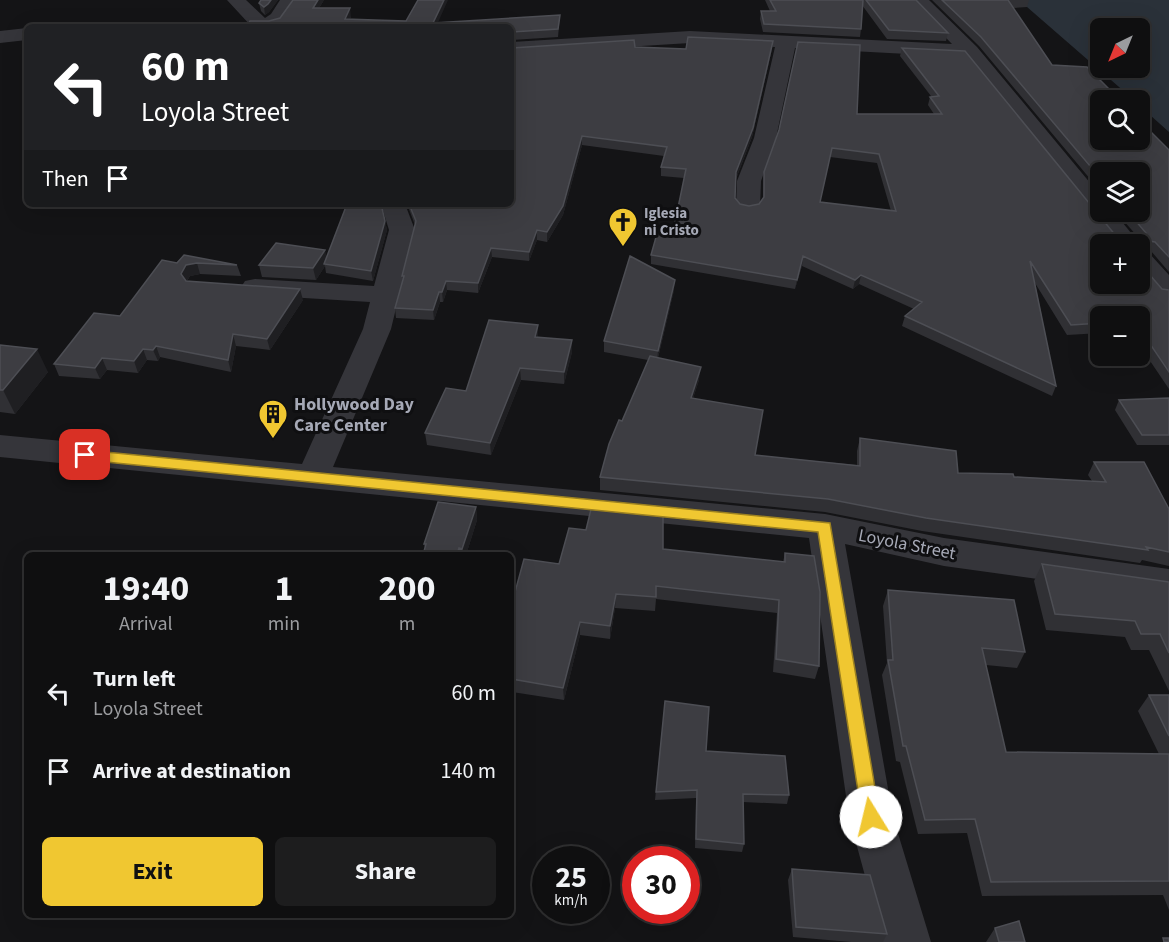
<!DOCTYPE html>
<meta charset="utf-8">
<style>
:root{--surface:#0f0f10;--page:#1d1d1e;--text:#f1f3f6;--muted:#9b9c9f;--line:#2f2f30;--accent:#f0c731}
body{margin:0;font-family:"Source Sans 3",sans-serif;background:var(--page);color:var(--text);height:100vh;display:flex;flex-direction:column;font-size:22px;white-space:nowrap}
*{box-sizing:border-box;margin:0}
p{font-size:20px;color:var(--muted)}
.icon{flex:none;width:33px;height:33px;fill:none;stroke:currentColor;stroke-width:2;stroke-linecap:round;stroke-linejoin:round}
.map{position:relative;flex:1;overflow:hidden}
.panel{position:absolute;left:24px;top:552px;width:490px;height:366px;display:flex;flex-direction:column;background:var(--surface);border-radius:9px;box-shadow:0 6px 24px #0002,0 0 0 2px var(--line)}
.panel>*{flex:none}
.hud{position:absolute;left:24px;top:24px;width:490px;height:183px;border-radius:9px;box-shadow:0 6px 24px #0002,0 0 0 2px var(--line);background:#202124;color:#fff;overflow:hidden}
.needle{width:39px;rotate:223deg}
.fabs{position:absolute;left:1090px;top:18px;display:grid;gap:12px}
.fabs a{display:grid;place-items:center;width:60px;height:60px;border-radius:9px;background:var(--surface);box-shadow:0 6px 24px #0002,0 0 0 2px var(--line);font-size:30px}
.speed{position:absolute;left:532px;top:846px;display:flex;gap:12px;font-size:30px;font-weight:700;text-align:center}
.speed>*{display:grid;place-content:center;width:78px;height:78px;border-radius:50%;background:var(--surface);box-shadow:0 6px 24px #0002,0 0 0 2px var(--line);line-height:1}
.speed small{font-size:15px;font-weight:400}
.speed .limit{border:9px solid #d22;background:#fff;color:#111}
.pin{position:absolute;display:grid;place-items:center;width:51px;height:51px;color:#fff;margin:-26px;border-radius:12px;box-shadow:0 3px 9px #0006}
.me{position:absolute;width:66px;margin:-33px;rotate:351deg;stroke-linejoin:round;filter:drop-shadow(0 0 4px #0008)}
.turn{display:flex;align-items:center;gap:21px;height:126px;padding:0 18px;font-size:27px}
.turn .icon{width:78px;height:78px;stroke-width:2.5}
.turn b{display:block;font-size:42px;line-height:51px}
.then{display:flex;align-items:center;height:57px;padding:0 18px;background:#0003;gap:12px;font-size:22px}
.eta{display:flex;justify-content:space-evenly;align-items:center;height:102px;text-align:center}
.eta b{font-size:36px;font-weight:700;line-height:42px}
.cta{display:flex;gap:12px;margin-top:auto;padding:12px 18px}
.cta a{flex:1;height:69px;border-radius:9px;background:var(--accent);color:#111;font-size:24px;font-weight:700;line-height:69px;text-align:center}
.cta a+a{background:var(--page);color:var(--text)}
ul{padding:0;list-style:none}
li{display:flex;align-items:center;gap:18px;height:78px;padding:0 18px}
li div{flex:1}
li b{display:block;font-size:22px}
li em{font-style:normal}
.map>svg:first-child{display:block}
</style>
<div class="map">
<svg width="1169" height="942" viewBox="0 0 1169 942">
<rect width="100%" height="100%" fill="#141416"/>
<path fill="#2a3139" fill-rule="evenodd" d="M1019 0H1169V132L1140 106V100H1134ZM1101 28H1140V68H1101Z"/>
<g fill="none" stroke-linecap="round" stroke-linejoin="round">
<path fill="#35353a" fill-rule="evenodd" d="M227 0H246L265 18 271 14 280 0H298C282 27 284 27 252 27Z
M909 0H929L977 47 1101 196V212H1114L1140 244H1114L964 57 795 48 776 138 761 181 760 206 757 211 748 213 739 211 736 206 737 181 754 138 775 47 690 43 512 54V42L690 31 952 44Z
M27 28V40L0 43V31Z
M381 204H405L415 230 391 329 333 467 825 514 944 538 1169 569V597L944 566 845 544 893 817 931 942H883L849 817 809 538 0 457V435L302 464 363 329 370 302 255 295 245 293 241 287 245 281 255 279 374 286 389 230Z
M1140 251 1149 253 1169 275V299L1159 297 1140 275Z"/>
</g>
<path fill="#303034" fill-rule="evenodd" d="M261 0H278L269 12 265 15 261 11 259 3Z
M324 0 319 8 351 17 350 19 438 23 560 15 558 37 512 40V27L269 21 280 18Z
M765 0H916L948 33 946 41 887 39 862 5 861 29 860 37 763 32 760 19 761 11H770Z
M932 0H1029L1027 7 1013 8 1052 65 1169 150V272L1151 251 1143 250V267L1162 289 1169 290V389L1140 346V316H1101V333L1067 335 1035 283 1056 386 1052 396 902 326 905 316 914 309 859 284 853 289 802 266 795 289 651 264V255L673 232 684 178 661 176V167L664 156 582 145 563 215 547 242 537 240 529 261 492 257 478 293 447 290 443 302H440L434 320 396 318 395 308 403 281 402 276 415 225 407 204H512L635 47 686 49 773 41 772 49 752 137 736 179 735 198 740 204 749 206 759 204 763 198 764 172 857 114H934L928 105 930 97 931 96 900 56 902 48 1116 236H1137L1116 212H1140L1101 172V192L979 46ZM830 157 877 163 891 211 820 202Z
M330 204H381L387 230 373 281 326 273 325 266 316 280 262 277 259 265 327 257 346 206H330Z
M184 255 237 265 241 276 200 274 190 276 187 281 303 300 270 350 236 346 231 372 160 357 158 361 147 360 138 373 107 370 100 379 59 376 54 364 120 316Z
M674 290 658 358 699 380 693 398 755 455 857 465V451L860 438 958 473 1092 481 1088 475 1094 462 1169 509V566L1142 560 1140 563 922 531 825 512 600 490V477L622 421 648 360 604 352V341Z
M538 337 572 352 564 384 521 380 491 455 427 445 425 433 466 391Z
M0 345 48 372 15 414 0 412Z
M1169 398V445H1137L1115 410 1119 400Z
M476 507 477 520 466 555H423L425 548 424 544Z
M663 549 783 562 785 553 819 666 815 679 773 672 777 613 656 599 655 611 615 608 610 639 580 635 564 700 512 692V603L559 564Z
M1042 564 1169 582V691L1149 650H1131L1125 637 1046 630 1034 581Z
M888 590 1025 652 1017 668 986 665 1006 752 1159 754 1138 711 1149 695H1169V910L1163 895 982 896 967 833 918 834 900 762 896 761 882 675 887 663 883 606Z
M665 701 706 751 789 795 787 804 743 802 744 844 742 852 695 848 696 798 655 800Z
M792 869 887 934 883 942H851L793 937 788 880Z
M995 928 1025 942H986Z"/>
<path fill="#1f1f22" d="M271 0H278L269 12 265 15 264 7Z
M318 0H324L314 16 313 8Z
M444 0H448L436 27 433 23Z
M350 8 351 17 346 27 345 19Z
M773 41 772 49 752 137 735 181 736 172Z
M582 136V145L563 215 547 242V232Z
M385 221 387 230 373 281 371 271Z
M537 230V240L529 261V252Z
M491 248 492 257 478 293V283Z
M325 250 328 262 324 264 325 266 316 280 313 268Z
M803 256 802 266 795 289 797 280Z
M197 263 200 274 190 276 184 285 181 274 186 265Z
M861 275 859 284 853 289 855 280Z
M675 280 674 290 657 361 658 351Z
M446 281 447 290 443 302 442 292Z
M300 289 303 300 270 350 267 339Z
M439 292 440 302 434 320 433 310Z
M538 325V337L535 349V337Z
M233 334 236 346 231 372 228 360Z
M572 340V352L564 384V372Z
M156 346 160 357 158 361 153 350Z
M37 349 48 372 15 414 3 390Z
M143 349 147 360 138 373 134 361Z
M102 358 107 370 100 379 95 368Z
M701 367 699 380 689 411 691 398Z
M520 368 521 380 491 455 490 443Z
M476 507 477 520 466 555H463L462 549Z
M616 594 615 608 610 639V626Z
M580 622V635L564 700 563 688Z"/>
<path fill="#3d3d42" stroke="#4d4e54" stroke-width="1.5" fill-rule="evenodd" d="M261 0H271L268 4 264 7 259 3Z
M293 0H318L313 8H350L345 19 406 21 418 0H444L433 23 560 15 558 29 512 32V27H247L250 21H269L280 18Z
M770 0H863L861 29 764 24 761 11H776Z
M866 0H916L948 33 889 30Z
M942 0H1008L1052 65 1087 67 1120 100H1101V140H1140V121L1169 150V257L1155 242 1143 240V267L1162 289 1169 290V372L1140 329V316H1101V323L1071 325 1030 261 1056 386 905 316 922 302 861 275 855 280 803 256 797 280 651 255 658 230 673 232 686 169 661 167 667 147 582 136 563 206 547 232 537 230 529 252 491 248 478 283 446 281 442 292H439L433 310 395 308 404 276H402L416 221 409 204H512V48L634 40 635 47 686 49 688 37 773 41 753 128 736 172 735 198 740 204 749 206 759 204 764 197V172L779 130 798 42 860 45 857 114H942L930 97 939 96 902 48 965 51 1116 236H1146V233L1128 212H1140V172H1101V179L981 37ZM832 148 879 154 896 211 820 202ZM1101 244H1140V284H1101Z
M347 204H381L385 221 371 271 324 264Z
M276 243 325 250 313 268 259 265Z
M184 255 237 265 197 263 186 265 181 274 186 281 300 289 267 339 233 334 228 360 156 346 153 350 143 349 134 361 102 358 95 368 54 364 94 313 120 316 162 260 177 263Z
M630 256 675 280 658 351 604 341Z
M489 320 538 325 535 337 572 340 564 372 520 368 490 443 425 433 446 388 466 391Z
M0 345 37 349 3 390H0Z
M650 356 701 367 691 398 763 410 755 455 860 466V438L956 451 958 473 1013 474 1014 477 1106 482 1094 462H1144L1169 509V552L1146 547 1148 550 926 518 828 499 600 477 609 444 619 420 622 421Z
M1169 398V435H1142L1119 400Z
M438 502 476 507 462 549 459 548 457 555H423L426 544H424Z
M592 505 663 512V549L785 562V553L814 556 820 592 819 666 776 659 779 600 656 586V597L616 594 610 626 580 622 563 688 512 679V603L524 559 559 564 569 528 586 530Z
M1042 564 1169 582V653L1160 634H1141L1135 621 1055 614Z
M888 590 1014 600 1025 652 982 648 1006 752 1169 754V881L991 882 975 819 925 820 906 746H903L888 660H893Z
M1149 695H1169V736Z
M665 701 709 707 706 751 785 756 789 795 743 794 744 844 696 839 697 790 656 792Z
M792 869 870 875 887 934 796 927Z
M1019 921 1025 942H999L995 928Z
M1163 938H1169V942H1164Z"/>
<path fill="#f0c731" stroke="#9c8120" stroke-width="1.5" d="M85 450 830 523 880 817 877 823 871 826 864 823 862 817 818 532 85 460 78 455Z"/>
<defs>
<g id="church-pin" transform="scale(1.5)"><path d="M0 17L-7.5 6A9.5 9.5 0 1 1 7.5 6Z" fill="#f0c731" stroke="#0f0f11"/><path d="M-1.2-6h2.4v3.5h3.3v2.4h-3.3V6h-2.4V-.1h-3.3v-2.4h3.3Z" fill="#111"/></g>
<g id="building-pin" transform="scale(1.5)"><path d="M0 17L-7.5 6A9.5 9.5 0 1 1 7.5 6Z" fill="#f0c731" stroke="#0f0f11"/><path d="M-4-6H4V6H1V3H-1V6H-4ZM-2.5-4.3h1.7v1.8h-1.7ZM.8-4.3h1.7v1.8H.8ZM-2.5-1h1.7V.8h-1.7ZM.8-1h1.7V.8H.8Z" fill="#111"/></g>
</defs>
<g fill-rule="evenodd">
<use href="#church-pin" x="623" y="222"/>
<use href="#building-pin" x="273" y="414"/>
</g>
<g text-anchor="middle" stroke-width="6" stroke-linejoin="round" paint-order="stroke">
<g font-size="15" font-weight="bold" fill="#a6a9b6" stroke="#0f0f11" text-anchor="start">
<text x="644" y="218">Iglesia<tspan x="644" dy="17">ni Cristo</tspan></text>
</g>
<g font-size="18" font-weight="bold" fill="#a6a9b6" stroke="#0f0f11" text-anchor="start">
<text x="294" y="410">Hollywood Day<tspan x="294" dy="21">Care Center</tspan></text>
</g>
<g font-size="18" fill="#a6a9b6" stroke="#0f0f11">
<text transform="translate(907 544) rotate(11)" y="6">Loyola Street</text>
</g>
</g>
</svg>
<div class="fabs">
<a><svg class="needle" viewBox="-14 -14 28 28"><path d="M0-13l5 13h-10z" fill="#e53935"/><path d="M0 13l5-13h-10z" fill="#9b9c9f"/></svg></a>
<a><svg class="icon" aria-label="search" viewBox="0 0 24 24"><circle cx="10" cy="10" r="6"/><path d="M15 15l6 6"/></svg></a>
<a><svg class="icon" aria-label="layers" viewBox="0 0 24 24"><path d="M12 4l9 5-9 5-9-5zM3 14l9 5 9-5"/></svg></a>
<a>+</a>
<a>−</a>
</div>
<div class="speed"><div>25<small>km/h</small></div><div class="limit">30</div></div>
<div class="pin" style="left:85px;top:455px;background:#d93025"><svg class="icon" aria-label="arrive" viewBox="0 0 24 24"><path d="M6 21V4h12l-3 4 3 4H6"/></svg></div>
<svg class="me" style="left:871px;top:817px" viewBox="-20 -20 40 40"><circle r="19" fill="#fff"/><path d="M0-13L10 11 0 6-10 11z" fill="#f0c731"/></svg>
<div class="hud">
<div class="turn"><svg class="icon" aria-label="left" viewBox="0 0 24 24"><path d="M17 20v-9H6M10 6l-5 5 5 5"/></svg><div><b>60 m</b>Loyola Street</div></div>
<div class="then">Then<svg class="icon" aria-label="arrive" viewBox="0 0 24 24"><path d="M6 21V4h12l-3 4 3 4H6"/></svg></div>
</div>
<section class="panel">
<div class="eta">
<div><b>19:40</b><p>Arrival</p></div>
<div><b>1</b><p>min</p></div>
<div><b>200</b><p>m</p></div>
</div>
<ul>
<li><svg class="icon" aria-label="left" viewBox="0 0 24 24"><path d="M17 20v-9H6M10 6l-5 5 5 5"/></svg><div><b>Turn left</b><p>Loyola Street</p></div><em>60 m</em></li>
<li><svg class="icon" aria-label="arrive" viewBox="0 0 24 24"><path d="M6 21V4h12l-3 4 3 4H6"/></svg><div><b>Arrive at destination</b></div><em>140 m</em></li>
</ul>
<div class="cta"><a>Exit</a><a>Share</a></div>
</section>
</div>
